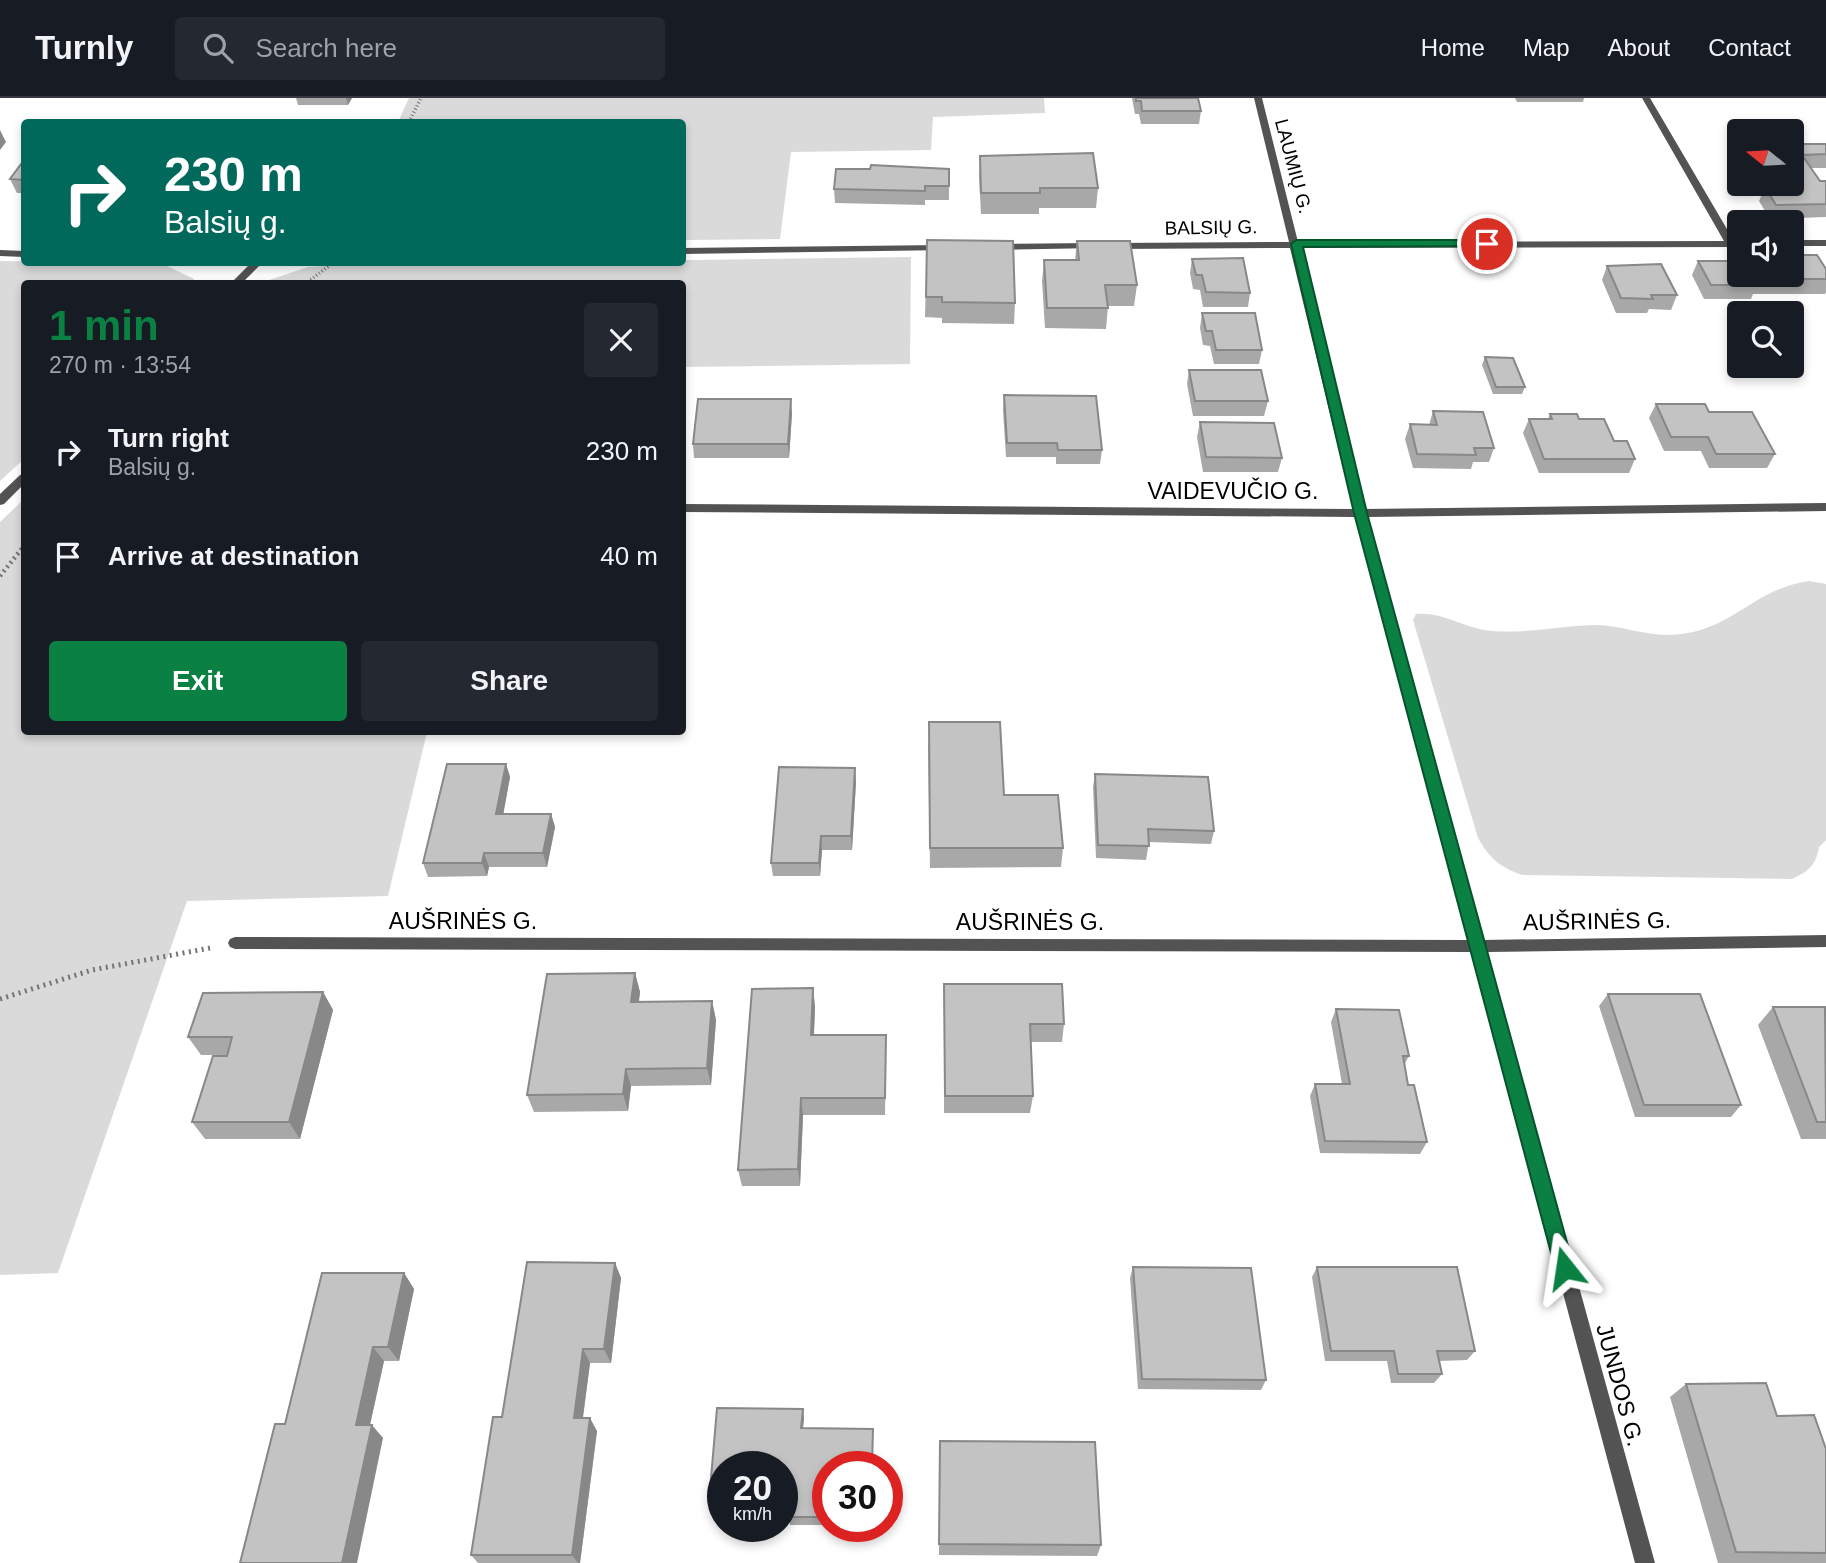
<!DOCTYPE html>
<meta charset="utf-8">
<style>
:root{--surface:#171b24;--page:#242831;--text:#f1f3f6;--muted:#9ea1a6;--line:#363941;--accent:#0b8043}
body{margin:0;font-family:Helvetica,sans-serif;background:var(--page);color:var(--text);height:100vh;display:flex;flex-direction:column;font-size:26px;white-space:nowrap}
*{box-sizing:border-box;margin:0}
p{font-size:23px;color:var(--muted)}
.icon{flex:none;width:38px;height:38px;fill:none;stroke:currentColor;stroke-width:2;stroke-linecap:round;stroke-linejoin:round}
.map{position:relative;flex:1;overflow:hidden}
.details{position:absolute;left:21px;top:182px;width:665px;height:455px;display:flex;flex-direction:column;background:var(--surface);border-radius:7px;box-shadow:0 4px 10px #0003}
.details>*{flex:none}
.banner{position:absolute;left:21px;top:21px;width:665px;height:147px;border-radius:7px;box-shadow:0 4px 10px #0003;background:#00695c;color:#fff;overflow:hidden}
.needle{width:46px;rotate:288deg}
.controls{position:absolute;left:1727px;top:21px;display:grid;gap:14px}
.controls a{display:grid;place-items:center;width:77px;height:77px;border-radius:7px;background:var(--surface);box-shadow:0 4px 10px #0003;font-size:35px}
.speed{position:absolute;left:707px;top:1353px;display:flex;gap:14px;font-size:35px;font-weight:700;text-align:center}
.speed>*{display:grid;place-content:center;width:91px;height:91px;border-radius:50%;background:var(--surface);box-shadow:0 4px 10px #0003;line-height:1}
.speed small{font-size:18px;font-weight:400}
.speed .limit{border:10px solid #d22;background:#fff;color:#111}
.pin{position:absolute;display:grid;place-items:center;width:60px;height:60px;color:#fff;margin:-30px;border:4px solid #fff;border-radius:50%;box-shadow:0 2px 7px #0007}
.me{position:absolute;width:77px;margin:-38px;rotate:345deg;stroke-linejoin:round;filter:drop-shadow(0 0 5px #0008)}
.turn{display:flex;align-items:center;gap:24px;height:147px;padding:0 28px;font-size:32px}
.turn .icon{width:91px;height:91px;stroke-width:2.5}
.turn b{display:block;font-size:49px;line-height:60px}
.round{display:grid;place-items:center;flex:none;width:74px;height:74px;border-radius:7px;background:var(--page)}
.summary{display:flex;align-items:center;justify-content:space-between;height:119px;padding:0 28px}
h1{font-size:42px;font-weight:700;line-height:52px;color:var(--accent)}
.primary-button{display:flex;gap:14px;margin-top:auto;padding:14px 28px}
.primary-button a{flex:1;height:80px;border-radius:7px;background:var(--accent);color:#fff;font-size:28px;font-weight:700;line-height:80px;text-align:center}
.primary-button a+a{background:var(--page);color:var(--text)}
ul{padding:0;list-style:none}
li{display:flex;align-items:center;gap:21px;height:105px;padding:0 28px}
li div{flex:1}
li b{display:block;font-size:26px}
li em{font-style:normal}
header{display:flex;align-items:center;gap:42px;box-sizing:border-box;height:98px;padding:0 35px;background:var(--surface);border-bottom:2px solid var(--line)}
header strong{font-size:33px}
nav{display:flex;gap:38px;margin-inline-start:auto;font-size:24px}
.search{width:490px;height:63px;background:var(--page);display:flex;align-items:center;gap:18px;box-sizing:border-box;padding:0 24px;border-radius:7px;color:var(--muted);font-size:26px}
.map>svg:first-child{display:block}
</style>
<header>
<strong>Turnly</strong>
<div class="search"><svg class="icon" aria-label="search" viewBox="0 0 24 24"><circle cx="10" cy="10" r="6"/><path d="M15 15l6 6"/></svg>Search here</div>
<nav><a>Home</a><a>Map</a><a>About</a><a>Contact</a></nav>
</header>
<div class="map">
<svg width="1826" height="1465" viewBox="0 0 1826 1465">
<rect width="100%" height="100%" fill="#fff"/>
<path fill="#dadada" d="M409 0H1044L1045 15 933 19 931 52 791 54 780 141 683 142 682 24H398Z
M911 159 910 266 683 269 682 186 260 185 308 169 345 167Z
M0 163 161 165 194 181 195 185 24 186V361L0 383Z
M24 401V634H427L388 798 187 803 58 1175 0 1177V424Z
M1809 483 1826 486V742L1819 749C1816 767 1809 773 1792 781L1522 777C1500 769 1490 761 1478 740L1413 522 1416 516C1443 513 1465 531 1492 533 1528 536 1563 527 1599 527 1621 528 1644 537 1667 537 1730 537 1751 491 1809 483Z"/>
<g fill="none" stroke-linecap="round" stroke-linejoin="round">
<path stroke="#757575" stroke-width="3.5" stroke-dasharray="1 2.5" stroke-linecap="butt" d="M409 24 421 0
M305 186 334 164"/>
<path stroke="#757575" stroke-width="4.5" stroke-dasharray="2 3.5" stroke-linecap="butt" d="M0 478 24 448"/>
<path stroke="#757575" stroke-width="5" stroke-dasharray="2 4.5" stroke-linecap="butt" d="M0 901 92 872 210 850"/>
<path fill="#535353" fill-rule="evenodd" d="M1254 0H1262L1298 144 1724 143 1642 0H1650L1734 143H1740V149L1300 150 1365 411 1826 405V413L1367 419 1483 842 1826 837V849L1487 854 1655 1465H1635L1472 854 235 851 230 849 228 845 230 841 235 839 1468 842 1355 419 682 414V406L1353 411 1290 150 1114 151 1109 148 1114 145 1289 144Z
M1792 142H1826V148H1792Z
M1094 145 1099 148 1097 150 995 152 990 149 995 146Z
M944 147 948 148V152L682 156V150Z
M0 152 24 153V159L0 158Z
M252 164H263L241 186H230Z
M24 376V386L4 406 0 407V396L20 377Z"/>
</g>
<path fill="#a8a8a8" d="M296 0H352L348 7H298Z
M1132 0H1198L1201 13 1199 26H1141L1139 16H1135Z
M1515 0H1584L1583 4H1517Z
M1792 46H1826V70H1811L1820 83H1826V119L1770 121 1759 103 1764 92 1760 86H1792Z
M980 58 1098 90 1096 110H1039V116H981L979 78Z
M24 62V95H17L10 81Z
M949 71V102H925V107L835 105 834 91Z
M927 142 1015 205 1014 226 942 225V220L925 219Z
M1077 143 1137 187 1134 208H1108L1106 231 1045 230 1042 183 1044 162H1075Z
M1192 161 1250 195 1248 209H1203L1200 192 1193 191 1190 175Z
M1698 163 1826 171V194L1825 196H1753L1751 201H1704L1692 177Z
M1607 168 1677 197 1671 212 1649 211 1647 215H1616L1602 182Z
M1202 215 1262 252 1259 266H1214L1210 248 1203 247 1200 230Z
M1485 259 1525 289 1522 296H1493L1482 267Z
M1189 272 1268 303 1264 318H1193L1187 286Z
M1004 297 1102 352 1100 366H1056V359H1006L1003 312Z
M1656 306 1709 314 1775 356 1767 370H1709L1701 353H1664L1649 320Z
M1433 313 1494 350 1489 364H1473L1471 371 1413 370 1405 341 1410 326 1429 327Z
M792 315 789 360H694L693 346Z
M1550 316 1579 321 1614 343 1635 361 1629 375H1539L1523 335 1529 321H1548Z
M1200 324 1282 360 1278 374H1203L1197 339Z
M928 645 1004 697 1063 750 1061 769 930 770Z
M506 666 510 679 503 716H551L555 729 547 769H489L487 778 428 779 423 765Z
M855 670 856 684 852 752H822L820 778H773L771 765Z
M1095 676 1214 733 1211 746 1149 744 1146 762 1096 760 1093 689Z
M635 875 640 894 639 904 712 903 716 922 711 987 631 988 628 1013 534 1014 527 997Z
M944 886 1064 926 1062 944H1031L1033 998 1030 1015H944Z
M813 890 815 909 814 937 886 955 885 1017H803L800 1088H742L738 1072Z
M323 894 333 912 300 1041H205L192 1024 227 957H201L188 939Z
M1608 896 1741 1007 1731 1019H1635L1599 908Z
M1773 909 1826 911V1041H1801L1758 927Z
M1336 911 1409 958 1404 967 1408 987 1427 1044 1420 1056 1320 1055 1310 998 1315 986H1342L1331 924Z
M615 1165 621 1180 611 1265H590L583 1320 597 1333 580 1465H478L471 1457Z
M1133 1169 1266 1282 1261 1292 1138 1291 1130 1180Z
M1317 1169 1475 1253 1467 1262 1439 1263 1442 1276 1434 1285H1391L1387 1263H1325L1312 1179Z
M404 1175 414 1191 399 1263H384L370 1327 383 1340 285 1326Z
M1686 1286 1777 1318 1826 1351V1465H1718L1670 1299Z
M717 1310 803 1311 804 1320 803 1330 873 1331 872 1368H828V1427H790L788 1419V1401H782V1368H723V1400H713L710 1392Z
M939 1356 1101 1447 1097 1458 939 1457Z"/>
<path fill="#888" d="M346 0H352L348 7Z
M0 32 6 44 0 52Z
M791 301 792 315 789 360 788 346Z
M506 666 510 679 501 729 496 716Z
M855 670 856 684 852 752 851 738Z
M551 716 555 729 547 769 543 755Z
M821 738 822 752 820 778 819 765Z
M484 755 489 769 487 778 482 765Z
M635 875 640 894 636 922 631 904Z
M813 890 815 909 813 955 811 937Z
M323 894 333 912 300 1041 289 1024Z
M712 903 716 922 711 987 707 970Z
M626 971 631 988 628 1013 623 996Z
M801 1000 803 1017 800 1088 798 1071Z
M615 1165 621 1180 611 1265 604 1251Z
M404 1175 414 1191 399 1263 388 1249Z
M373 1249 384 1263 367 1340 356 1327Z
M583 1251 590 1265 581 1333 574 1320Z
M803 1311 804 1320 802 1339 801 1330Z
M590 1320 597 1333 580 1465H578L572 1457Z
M372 1327 383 1340 357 1465H342Z"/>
<path fill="#c3c3c3" stroke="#888" stroke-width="2" d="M1136 0H1198L1201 13H1142L1141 3H1136Z
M1792 46H1826V56L1802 57 1820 83H1826V106L1776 107 1765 89H1777L1775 86H1792Z
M1093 55 1098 90H1040V95H981L980 58Z
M24 62V82L10 81Z
M871 67 949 71V88H925V93L834 91 836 71H870Z
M927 142 1013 143 1015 205 942 204V199H926Z
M1077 143H1130L1137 187H1105L1108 210H1047L1044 162H1079Z
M1792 157H1817L1826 171V181H1755L1758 187H1711L1698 163H1740V177H1792Z
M1243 160 1250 195 1206 194 1202 177H1196L1192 161Z
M1661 166 1677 197H1651L1653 201 1621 200 1607 168Z
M1202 215H1255L1262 252H1216L1212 233H1206Z
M1485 259 1513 260 1525 289H1496Z
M1189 272H1261L1268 303H1195Z
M1004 297 1096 298 1102 352H1058L1057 345H1007Z
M698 301H791L788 346H693Z
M1656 306H1705L1709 314H1752L1775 356H1716L1708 339H1671Z
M1433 313 1483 314 1494 350H1474L1476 357 1417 356 1410 326 1437 327Z
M1550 316H1577L1579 321H1604L1614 343H1627L1635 361H1544L1529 321H1552Z
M1200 324 1274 325 1282 360 1206 359Z
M929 624H1000L1004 697H1058L1063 750H930Z
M447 666H506L496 716H551L543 755H484L482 765H423Z
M779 669 855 670 851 738H821L819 765H771Z
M1095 676 1208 679 1214 733 1148 731 1149 748 1098 747Z
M635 875 631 904 712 903 707 970 626 971 623 996 527 997 547 876Z
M944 886H1062L1064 926H1030L1033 998H945Z
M813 890 811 937H886L885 1000H801L798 1071 738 1072 752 891Z
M323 894 289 1024H192L213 958H227L232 939H188L203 895Z
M1608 896H1700L1741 1007H1644Z
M1773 909H1825L1826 1024H1817Z
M1336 911 1399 912 1409 958H1403L1408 987H1414L1427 1044 1325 1043 1315 986H1350Z
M527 1164 615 1165 604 1251H583L574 1320H590L572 1457H471L493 1319H502Z
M1133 1169 1251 1170 1266 1282 1142 1281Z
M1317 1169H1457L1475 1253H1437L1442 1276H1398L1394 1253H1331Z
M322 1175H404L388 1249H373L356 1327H372L342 1465H240L275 1326H285Z
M1766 1285 1777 1318 1814 1317 1826 1351V1455L1736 1454 1686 1286Z
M717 1310 803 1311 801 1330 873 1331 872 1368H828V1419H788V1393H782V1368H723V1392H710Z
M940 1343 1095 1344 1101 1447 939 1446Z"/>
<path fill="#0b8043" stroke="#07532c" stroke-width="2" d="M1487 142 1491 143V148L1303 149 1367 415 1574 1170 1572 1176 1565 1179 1558 1176 1555 1170 1354 415 1291 146 1296 142Z"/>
<g text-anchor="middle" stroke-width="5" stroke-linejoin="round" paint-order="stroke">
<g font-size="19" fill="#000" stroke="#fff">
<text transform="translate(1294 68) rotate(75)" y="7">LAUMIŲ G.</text>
<text transform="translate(1211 129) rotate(-1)" y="7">BALSIŲ G.</text>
</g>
<g font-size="23" fill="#000" stroke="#fff">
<text x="1233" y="401">VAIDEVUČIO G.</text>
<text x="463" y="831">AUŠRINĖS G.</text>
<text transform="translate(1597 823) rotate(-1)" y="8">AUŠRINĖS G.</text>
<text x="1030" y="832">AUŠRINĖS G.</text>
<text transform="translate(1620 1287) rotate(75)" y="8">JUNDOS G.</text>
</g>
</g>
</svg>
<div class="controls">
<a><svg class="needle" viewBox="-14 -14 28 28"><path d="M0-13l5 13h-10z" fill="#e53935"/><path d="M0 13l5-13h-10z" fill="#9ea1a6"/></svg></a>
<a><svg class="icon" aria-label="sound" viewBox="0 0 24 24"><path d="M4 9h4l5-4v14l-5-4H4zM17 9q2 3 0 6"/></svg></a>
<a><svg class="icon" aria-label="search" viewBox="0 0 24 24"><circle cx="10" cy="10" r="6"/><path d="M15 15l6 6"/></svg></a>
</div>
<div class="speed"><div>20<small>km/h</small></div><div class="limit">30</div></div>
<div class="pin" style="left:1487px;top:146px;background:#d93025"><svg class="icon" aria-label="arrive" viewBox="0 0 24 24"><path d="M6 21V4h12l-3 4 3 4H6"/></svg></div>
<svg class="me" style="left:1565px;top:1170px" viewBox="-20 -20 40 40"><path d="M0-17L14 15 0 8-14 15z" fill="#0b8043" stroke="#fff" stroke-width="4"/></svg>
<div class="banner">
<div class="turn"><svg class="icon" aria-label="right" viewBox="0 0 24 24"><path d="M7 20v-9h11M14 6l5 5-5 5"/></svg><div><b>230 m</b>Balsių g.</div></div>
</div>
<section class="details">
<div class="summary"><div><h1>1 min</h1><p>270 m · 13:54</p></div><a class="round"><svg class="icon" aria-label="close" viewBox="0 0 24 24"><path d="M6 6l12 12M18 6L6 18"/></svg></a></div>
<ul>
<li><svg class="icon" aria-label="right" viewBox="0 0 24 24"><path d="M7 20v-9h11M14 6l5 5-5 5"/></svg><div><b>Turn right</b><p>Balsių g.</p></div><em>230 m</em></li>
<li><svg class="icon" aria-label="arrive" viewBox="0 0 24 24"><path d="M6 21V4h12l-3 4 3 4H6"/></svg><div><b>Arrive at destination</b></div><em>40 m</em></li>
</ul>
<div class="primary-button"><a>Exit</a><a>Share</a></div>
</section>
</div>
